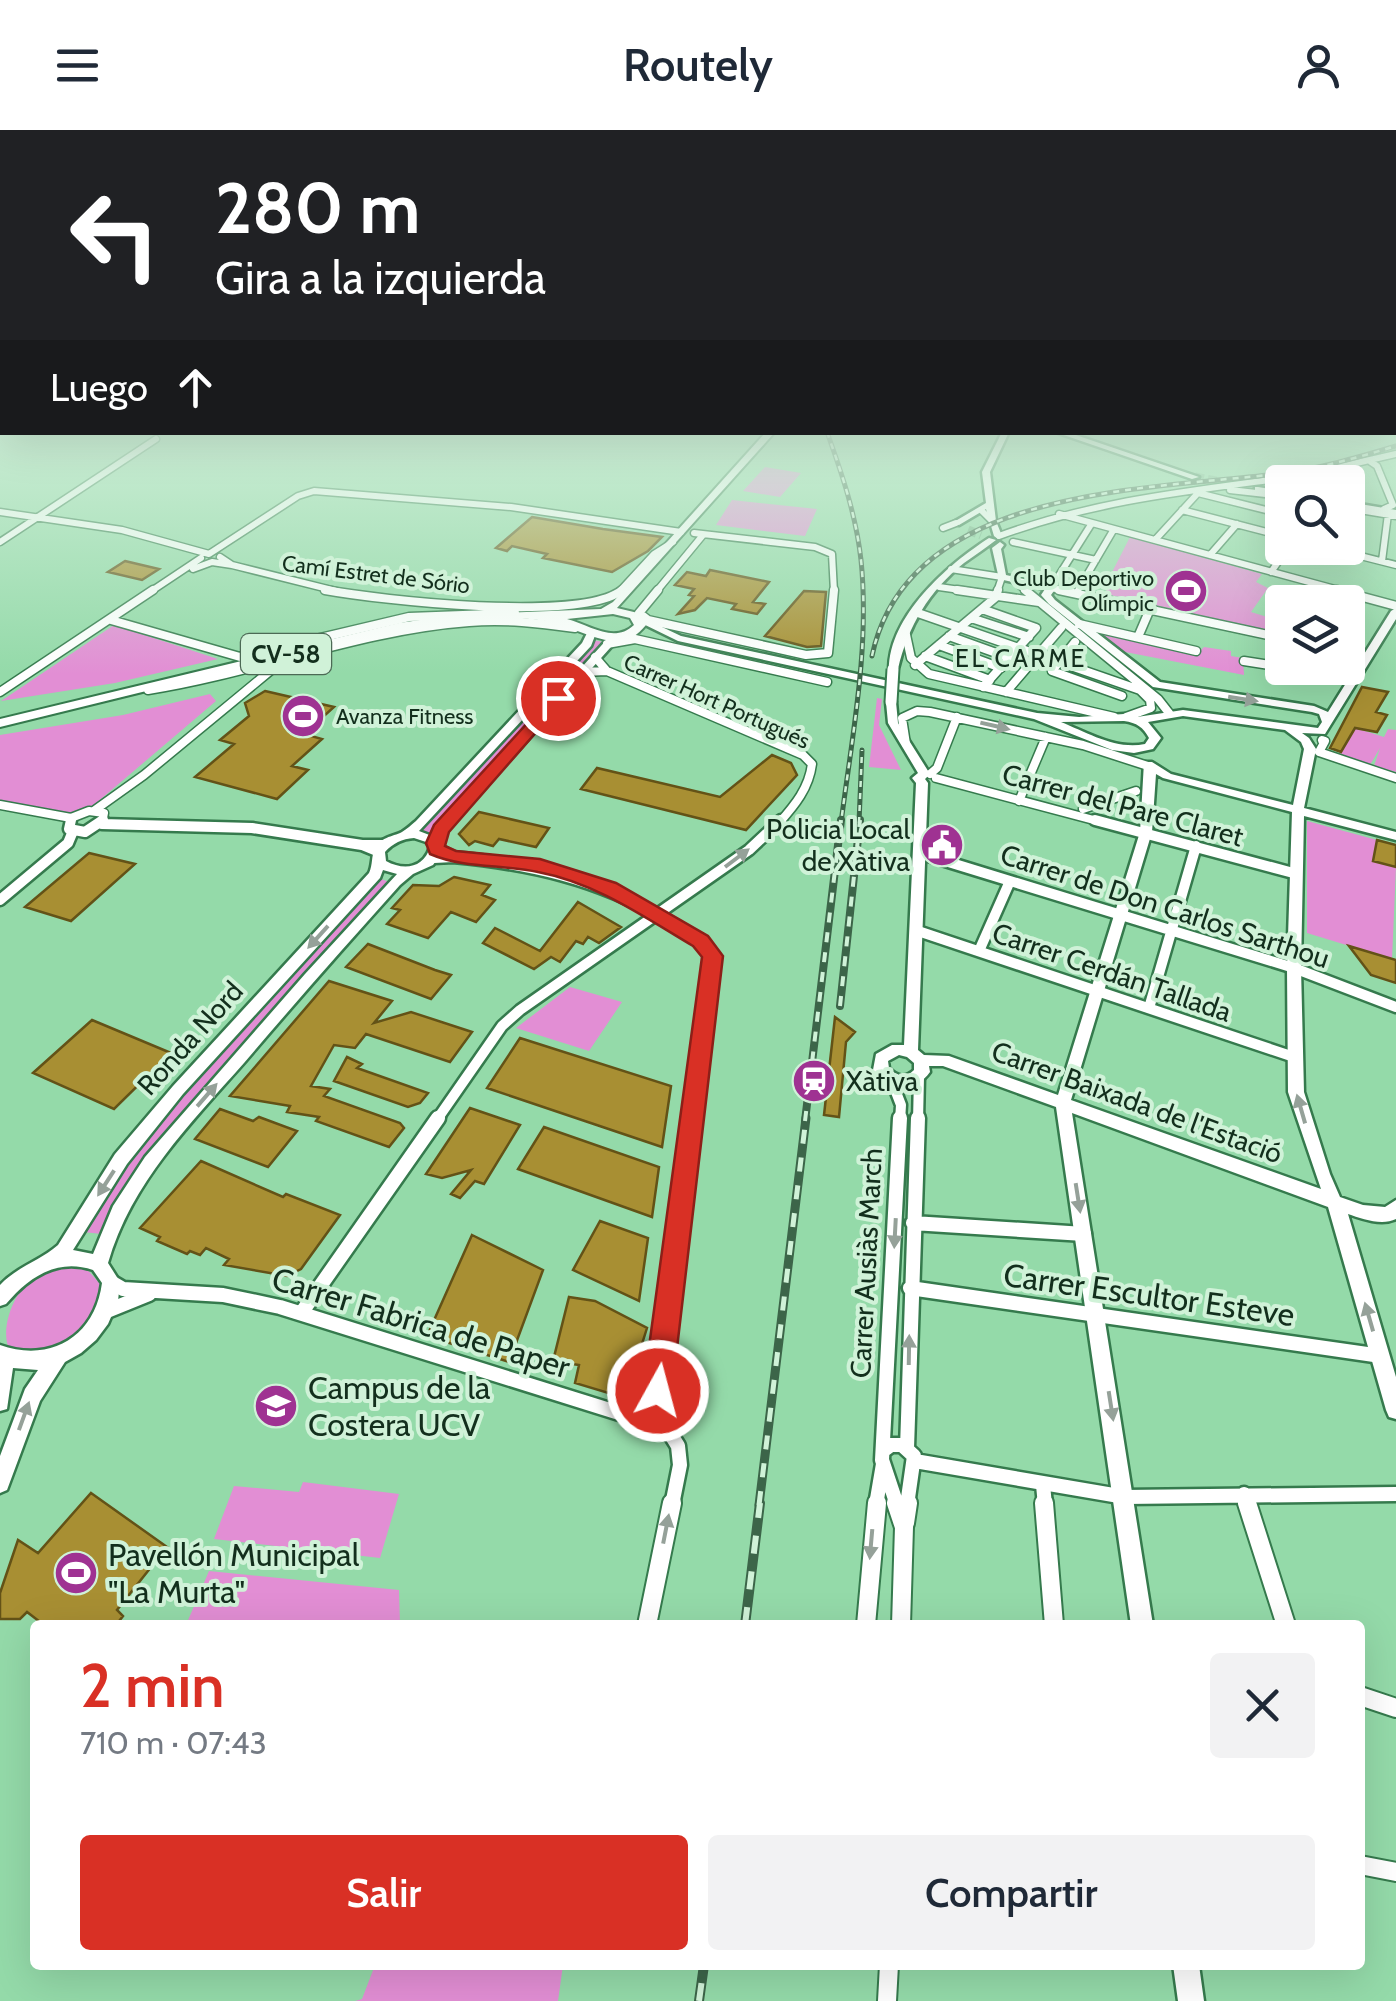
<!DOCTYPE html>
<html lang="es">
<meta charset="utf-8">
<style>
:root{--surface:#fff;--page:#f2f2f3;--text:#1f2937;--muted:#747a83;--accent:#d93025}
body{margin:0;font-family:Cabin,sans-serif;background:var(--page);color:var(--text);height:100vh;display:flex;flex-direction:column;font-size:38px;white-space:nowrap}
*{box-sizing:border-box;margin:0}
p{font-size:32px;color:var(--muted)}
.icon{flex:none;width:55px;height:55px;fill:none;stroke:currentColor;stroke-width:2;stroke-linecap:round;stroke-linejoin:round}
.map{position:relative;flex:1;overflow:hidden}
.side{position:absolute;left:30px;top:1490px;width:1335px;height:350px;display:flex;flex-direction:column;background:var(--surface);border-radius:10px;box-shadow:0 10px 40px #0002}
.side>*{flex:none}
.guide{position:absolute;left:0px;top:0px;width:1398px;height:305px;box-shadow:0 10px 40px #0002;background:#202124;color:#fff;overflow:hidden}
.fabs{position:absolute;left:1265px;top:335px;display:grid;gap:20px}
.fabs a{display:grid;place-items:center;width:100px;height:100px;border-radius:10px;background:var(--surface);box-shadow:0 10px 40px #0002;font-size:50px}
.pin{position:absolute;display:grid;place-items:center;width:85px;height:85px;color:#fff;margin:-42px;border:5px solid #fff;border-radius:50%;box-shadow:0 2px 10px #0007}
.me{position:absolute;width:110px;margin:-55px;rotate:7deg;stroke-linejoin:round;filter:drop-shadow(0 0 8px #0008)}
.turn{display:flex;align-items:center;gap:35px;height:210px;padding:0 50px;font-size:45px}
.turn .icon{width:130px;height:130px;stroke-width:2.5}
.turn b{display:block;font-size:70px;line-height:85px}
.then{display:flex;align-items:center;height:95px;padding:0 50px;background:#0003;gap:20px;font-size:38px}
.round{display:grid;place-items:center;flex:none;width:105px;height:105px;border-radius:10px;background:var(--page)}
.overview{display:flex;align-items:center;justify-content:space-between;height:170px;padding:0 50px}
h1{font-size:60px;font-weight:600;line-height:75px;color:var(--accent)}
.cta{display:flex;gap:20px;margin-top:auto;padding:20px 50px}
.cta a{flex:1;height:115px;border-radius:10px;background:var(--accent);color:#fff;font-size:40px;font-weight:600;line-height:115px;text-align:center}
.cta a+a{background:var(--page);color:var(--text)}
header{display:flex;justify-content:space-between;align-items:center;height:130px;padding:0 50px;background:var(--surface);font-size:45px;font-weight:600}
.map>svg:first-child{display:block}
</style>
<header><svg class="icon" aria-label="menu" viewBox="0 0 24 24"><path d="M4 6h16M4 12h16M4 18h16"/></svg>Routely<svg class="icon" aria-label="person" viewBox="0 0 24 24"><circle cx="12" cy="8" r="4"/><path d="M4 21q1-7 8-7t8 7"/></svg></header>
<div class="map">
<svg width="1396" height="1871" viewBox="0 0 1396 1871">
<rect width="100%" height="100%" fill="#94daa9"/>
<path fill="#e28ed4" d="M765 337 801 343 780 367 743 361Z
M732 370 817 379 805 406 716 395Z
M1130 407 1262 444 1256 452 1268 458 1251 482 1280 491 1272 499 1265 500 1106 464 1107 452Z
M114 495 218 529 115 553 1 571Z
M1091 498 1198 523 1204 517 1231 521V526L1243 528 1244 545 1120 521Z
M593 510 603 512 434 704 420 700Z
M210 564 216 571 88 680 68 686 0 671V605L123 585Z
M877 568 882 569 879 595 901 640 869 637Z
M1355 598 1384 607 1388 599 1396 600V642L1374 636 1380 618 1370 635 1340 624Z
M1307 691 1377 710 1373 731 1396 737 1392 829 1307 803Z
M376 747 389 752 175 994 102 1104 83 1102C165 971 273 862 376 747Z
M570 857 622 872 589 921 516 898Z
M71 1134 85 1137 101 1155C102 1193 44 1246 8 1216 0 1192 19 1152 41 1142 50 1138 61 1137 71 1134Z
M303 1352 399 1364 380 1428 214 1409 234 1356 299 1362Z
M209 1441 399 1460 400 1495H186Z
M375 1835H563L558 1871H355L362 1869Z"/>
<path fill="#a88f33" stroke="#635217" stroke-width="2.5" d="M532 387 603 399 662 407 648 421 612 442 543 428 547 424 512 416 507 421 496 418Z
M125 431 159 439 142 450 108 442Z
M710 440 769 452 753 472 765 474 757 484 732 479 736 474 707 468 695 480 678 484 694 466 689 465 694 459 675 455 687 442 706 446Z
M804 461 826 462 821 516 807 517 765 506Z
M1362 557 1388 562 1376 582 1387 585 1377 602 1355 598 1341 622 1330 618Z
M265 561 334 577 304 604 322 609 292 636 308 640 277 669 195 647 234 614 220 610 249 586 245 573Z
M772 625 791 633 797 645 746 700 581 659 597 638 720 667Z
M479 682 549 698 536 717 499 709 493 716 475 711 469 715 459 704Z
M1377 710 1396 715V737L1373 731Z
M89 723 135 734 71 791 25 777Z
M454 747 490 755 482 765 495 770 476 792 451 782 428 808 387 794 400 780 392 778 413 755 439 756Z
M578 772 621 797 599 813 588 807 583 814 576 811 560 832 551 827 534 839 483 813 495 798 540 821Z
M368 814 435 840 451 845 431 869 346 837Z
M1349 816 1396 830V853L1371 845Z
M329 851 392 871 374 893 411 882 472 902 450 932 366 904 355 918 334 915 311 956 330 959 324 966 400 993 404 998 389 1017 316 991 319 987 287 982 290 976 230 966Z
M835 887 855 902 846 912 839 987 824 985Z
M92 890 171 923 114 979 33 943Z
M520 908 671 956 662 1017 487 958Z
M347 927 362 934 357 938 428 963 420 973 408 977 334 951Z
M470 978 520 995 484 1054 475 1051 460 1068 451 1064 471 1040 442 1048 426 1044Z
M220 979 253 991 259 987 297 1001 268 1037 195 1009Z
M544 997 659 1037 652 1087 518 1039Z
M201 1031 283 1067 286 1064 340 1085 301 1139 287 1146 224 1135 229 1129 206 1118 200 1125 190 1121 187 1124 157 1111 160 1107 140 1098Z
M600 1091 648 1108 639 1171 573 1140Z
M472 1105 543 1140 509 1232 427 1206Z
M569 1167 595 1171 647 1198 625 1268 575 1253 579 1235 553 1231Z
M91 1363 167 1417 117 1480 123 1486 116 1495H44L27 1482 20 1489H0V1463L18 1410 38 1423Z"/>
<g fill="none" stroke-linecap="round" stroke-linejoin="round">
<path stroke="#7ab88d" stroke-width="9" stroke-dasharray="9 4" stroke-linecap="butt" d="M1195 347 1258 359
M968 400 981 405"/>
<g stroke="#357a4d" stroke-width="9">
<path id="street-far4" d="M1371 332 1377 336 1393 375 1384 379
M1230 360 1282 366
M1282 360 1274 352 1396 324
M1348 378 1396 386
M1182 380 1282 406
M982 381 992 391
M0 382 122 400 209 424 298 366 314 361 511 377 681 402
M1059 384 1346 462
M943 398 956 393
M694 403 815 417 832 424 834 462
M999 406C1097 370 1189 361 1292 347
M1155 410 1198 363 1282 384
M0 412 156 309
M1013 412 1096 430
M1329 418 1396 435
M1210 425 1237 394
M1382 431 1388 384
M232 435 340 462
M193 439 212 432 232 435 220 427
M951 439 1002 447 997 462
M1271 442 1288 418
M1013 450 1028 462
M939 457 974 462
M150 462 201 428
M619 462 654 424 673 412
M656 462 703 405
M1071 462 1051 458 1092 393
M1077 462 1114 399"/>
</g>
<g stroke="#357a4d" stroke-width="11">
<path id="street-far3" d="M325 460C381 470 581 493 622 460
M658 460 639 483 648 490 806 525 828 523 834 460
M957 460 1039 472
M1025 460 1158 569 1169 583
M1059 460 1282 508
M1337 460 1396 476
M982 479 1036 498 983 557
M915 482 1140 560 1150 570 1151 578 1126 587
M971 488 1029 507
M111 490 240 527 409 487 515 483
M1079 494 1196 521
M905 500 911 528 929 544 1114 587
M949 506 1010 528
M1138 507 1150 479
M1075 512 1052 541 1122 566
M607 514 635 509 827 552
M939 515 1001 538
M1348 522 1367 527
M925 526 990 550
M1244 531 1282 537
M915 535 996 467 998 460
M1285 538 1354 549
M607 541 803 625 812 634C809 658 795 675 779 693
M582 542 607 541 595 527
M148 560C256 543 360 500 469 492 505 489 539 493 575 498
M0 562 153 460
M1006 562 1061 498
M1322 610 1325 611 1319 622 1396 648
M906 614 902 588 917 581 930 582 1083 615 1151 637
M930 644 937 638 957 587
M936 648 1105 693
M1019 671 1046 607
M0 675 71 688
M1083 679 1136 661
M95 680 144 645 270 541
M70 693 71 688 89 681 104 683 102 693"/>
</g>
<g stroke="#357a4d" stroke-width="15">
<path id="street-far2" d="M71 690 69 699 85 702 103 690
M1095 690 1297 744
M102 694 252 698 362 715
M379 722 362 715H384
M919 723 1294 838 1396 877
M453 727C529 734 597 749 663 788 682 799 701 808 713 826L692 991
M434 728 453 727 437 719
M0 770 68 713 73 701
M915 800 1294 927
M979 821 1010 751
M1149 878 1196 716
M891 949 901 975 900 991
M436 991 502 896 520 880 749 720 781 690
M918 991 919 947"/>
</g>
<g stroke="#357a4d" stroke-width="19">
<path id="street-far1" d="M913 1093 1084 1104
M111 1152 123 1159 223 1165 280 1177 632 1287 649 1281 659 1272
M910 1158 1381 1226
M107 1181 149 1164
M302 1182 438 988
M907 1318 918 988
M883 1321 891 1315H902L914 1326 907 1375
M915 1331 1125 1367 1396 1364
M1043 1355 1045 1375
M1244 1364 1248 1375
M672 1375 680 1335 678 1316 660 1287 657 1261 692 988
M876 1375 883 1334
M897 1375 882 1330 900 988"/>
</g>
<g stroke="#357a4d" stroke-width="22">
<path id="street" d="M896 1373 904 1397 901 1495
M1044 1373 1054 1495
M1247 1373 1286 1495
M905 1393 908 1373
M647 1495 672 1373
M866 1495 877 1373
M1360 1566 1396 1578
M1360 1735 1396 1742
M887 1871 889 1835"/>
</g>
<g stroke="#357a4d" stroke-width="5">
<path id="secondary" d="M1395 284H1396V289H1395Z
M1002 302H1009L990 342 996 391 1002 406 998 409 994 406 986 379 959 395 952 393 986 373 982 342Z
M1055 302H1067L1199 347 1192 349Z
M1258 357 1282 361V365L1255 361V357Z
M1348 372 1396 380V386L1348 377Z
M989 408 996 410C986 418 975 425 964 433 929 461 908 496 898 539L889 541C888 487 947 435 989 408Z
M1000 412 1004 415 1001 419 1006 445 1054 456 1056 458 1051 465 1055 470 1160 552 1314 576 1328 582 1391 481 1396 478V489L1325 604 1302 603 1309 608 1316 619 1304 678 1396 702V710L1304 686 1301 838 1304 962 1330 1044 1340 1067 1363 1075 1385 1077 1396 1070V1089C1382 1096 1362 1089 1348 1084L1396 1247V1289L1389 1287 1386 1280 1328 1077 1072 983 1153 1495H1131L1056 977 943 936H929L930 942C914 964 888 961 873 940L876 924 892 915H904L916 653 912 648 918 643 888 593 886 572 891 569 896 572 898 593 930 644 925 649 928 653 918 920 924 925 949 926 1058 965 1140 702 1144 632H1152L1171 644 1293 675 1304 619 1301 612 1285 600 1183 586 1148 592 1161 608 1153 619 1134 623 1112 620 1034 589 678 511 635 490 643 488 681 506 1037 583 1079 587 1124 584 1137 587 1183 580 1318 598 1322 592 1319 584 1312 582 1153 557 1049 474 1041 465 1045 459 999 449 992 418ZM1124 591C1137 593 1143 597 1149 608L1145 614C1116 620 1088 603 1061 592ZM1156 644 1163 648 1292 682 1287 838 1288 962 1321 1059 1071 970 1152 702ZM899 925 907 927 914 933V940C905 949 897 946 889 938L888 931Z
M588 501 596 503 591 516 419 701 432 706 437 697 610 506 619 508 446 701 441 714 440 725 433 735 413 744 400 755C347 814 295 873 244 933 190 994 131 1053 108 1133L120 1152 118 1171 108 1194 96 1210 81 1223 65 1232 40 1271 7 1360 0 1363V1326L25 1259 38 1240 13 1238 7 1279 0 1281V1215C50 1233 95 1207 102 1153L93 1140C57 1128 29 1147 6 1174L0 1176V1155C18 1136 40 1131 58 1115L115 1024 173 956 369 743C373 735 371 726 375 719 380 707 392 707 402 702 407 699 411 695 416 691L582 513ZM414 708 426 712 430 717C424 738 404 741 386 731L385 722C393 713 402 709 414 708ZM383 740 397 744 305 844 145 1027 113 1076 93 1124 73 1120 127 1034 183 964 380 748Z
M1173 1835H1199L1204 1871H1178Z"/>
</g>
<g stroke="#357a4d" stroke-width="4">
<path id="primary" d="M766 302H775L617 478 638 483 646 495C637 506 628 512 613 511 590 509 569 495 546 491 499 483 446 493 399 499L0 597V589L399 493 455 485 601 479 613 472ZM613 484 630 488 634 495C614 514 590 495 567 489Z"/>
</g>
<use href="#street-far4" stroke="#fff" stroke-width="6"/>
<use href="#street-far3" stroke="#fff" stroke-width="8"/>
<use href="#street-far2" stroke="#fff" stroke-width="10"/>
<use href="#street-far1" stroke="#fff" stroke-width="14"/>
<use href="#street" stroke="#fff" stroke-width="18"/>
<use href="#secondary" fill="#fff" fill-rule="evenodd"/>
<use href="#primary" fill="#fff" fill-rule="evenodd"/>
<g stroke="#3c6549" stroke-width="5">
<path id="rail-far3" d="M827 302C842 344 856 385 861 430 870 517 852 606 841 693
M872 526C907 358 1144 360 1276 344 1318 339 1356 328 1396 316
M859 693 862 620"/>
</g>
<g stroke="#3c6549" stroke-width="8">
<path id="rail-far2" d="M840 876 860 690
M805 991 841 690"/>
</g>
<g stroke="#3c6549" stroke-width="9">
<path id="rail-far1" d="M759 1375 806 988"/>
</g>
<g stroke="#3c6549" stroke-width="10">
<path id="rail" d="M745 1495 760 1373
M699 1871 704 1835"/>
</g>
<use href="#rail-far3" stroke="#d0f2d8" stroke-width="2.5" stroke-dasharray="6" stroke-linecap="butt"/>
<use href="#rail-far2" stroke="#d0f2d8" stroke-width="4" stroke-dasharray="10" stroke-linecap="butt"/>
<use href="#rail-far1" stroke="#d0f2d8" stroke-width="5" stroke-dasharray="14" stroke-linecap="butt"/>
<use href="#rail" stroke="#d0f2d8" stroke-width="6" stroke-dasharray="18" stroke-linecap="butt"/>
<g stroke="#357a4d" stroke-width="15" stroke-linecap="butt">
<path id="secondary-bridge" d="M891 572 893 539"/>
</g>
<use href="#secondary-bridge" stroke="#fff" stroke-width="11"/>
</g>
<defs><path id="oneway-solid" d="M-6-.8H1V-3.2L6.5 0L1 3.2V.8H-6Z" transform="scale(2.5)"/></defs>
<g fill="#95a199">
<use href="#oneway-solid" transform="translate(1243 569) rotate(9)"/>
<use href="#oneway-solid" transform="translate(995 596) rotate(13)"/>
<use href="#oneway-solid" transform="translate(737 728) rotate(-37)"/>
<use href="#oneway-solid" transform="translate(318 807) rotate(132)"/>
<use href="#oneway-solid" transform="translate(207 965) rotate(-49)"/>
<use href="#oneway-solid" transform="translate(1301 979) rotate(-106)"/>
<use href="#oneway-solid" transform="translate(106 1053) rotate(123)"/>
<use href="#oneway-solid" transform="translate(1078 1068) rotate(81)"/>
<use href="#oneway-solid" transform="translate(895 1103) rotate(93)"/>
<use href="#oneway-solid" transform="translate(1369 1187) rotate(-106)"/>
<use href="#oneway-solid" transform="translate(909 1220) rotate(-89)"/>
<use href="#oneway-solid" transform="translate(1111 1276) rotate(81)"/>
<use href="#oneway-solid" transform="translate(24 1286) rotate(-70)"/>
<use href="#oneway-solid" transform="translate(666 1399) rotate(-79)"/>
<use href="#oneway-solid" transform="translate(871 1414) rotate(95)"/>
</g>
<linearGradient id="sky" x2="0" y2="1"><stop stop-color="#579dc3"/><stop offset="0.52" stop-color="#cfeed8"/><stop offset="1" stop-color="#cfeed8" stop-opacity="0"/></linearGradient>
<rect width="1396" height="544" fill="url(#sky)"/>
<path fill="#d93025" stroke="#8d1f18" stroke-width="2.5" d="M553 565 566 568 449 702 445 716 456 721 540 729 616 753 708 806 723 826 672 1261 668 1271 658 1275 647 1271 643 1261 702 827 693 816C644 787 596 753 538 742 502 734 465 739 430 724L426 713 434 695Z"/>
<defs>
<g id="stadium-disc" transform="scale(2.25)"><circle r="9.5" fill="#9f3292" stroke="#d0f2d8"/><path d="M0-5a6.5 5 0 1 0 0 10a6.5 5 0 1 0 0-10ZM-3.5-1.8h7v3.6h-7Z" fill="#fff"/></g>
<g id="civic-disc" transform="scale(2.25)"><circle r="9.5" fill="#9f3292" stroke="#d0f2d8"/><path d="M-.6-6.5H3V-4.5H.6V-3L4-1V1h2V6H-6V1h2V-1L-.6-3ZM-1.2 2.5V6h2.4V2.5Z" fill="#fff"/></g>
<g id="station-disc" transform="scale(2.25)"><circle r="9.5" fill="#9f3292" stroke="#d0f2d8"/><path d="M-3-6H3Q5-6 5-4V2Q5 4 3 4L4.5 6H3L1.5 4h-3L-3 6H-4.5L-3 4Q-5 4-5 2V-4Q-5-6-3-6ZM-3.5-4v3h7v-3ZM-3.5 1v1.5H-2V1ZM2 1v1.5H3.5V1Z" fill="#fff"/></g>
<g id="university-disc" transform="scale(2.25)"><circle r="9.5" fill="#9f3292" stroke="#d0f2d8"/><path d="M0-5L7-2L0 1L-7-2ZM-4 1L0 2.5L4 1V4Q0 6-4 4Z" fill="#fff"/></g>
</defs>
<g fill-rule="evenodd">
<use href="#stadium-disc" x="1186" y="461"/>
<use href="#stadium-disc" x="303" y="586"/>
<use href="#civic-disc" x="942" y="715"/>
<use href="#station-disc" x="814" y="951"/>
<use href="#university-disc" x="276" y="1276"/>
<use href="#stadium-disc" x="76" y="1443"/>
</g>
<g text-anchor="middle" stroke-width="8" stroke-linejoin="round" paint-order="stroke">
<g font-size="22" fill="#132f1d" stroke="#d0f2d8">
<text transform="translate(376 444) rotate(7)" y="8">Camí Estret de Sório</text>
<text transform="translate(717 571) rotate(24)" y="8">Carrer Hort Portugués</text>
</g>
<g font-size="22" fill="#132f1d" stroke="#d0f2d8" text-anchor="end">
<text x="1154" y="456">Club Deportivo<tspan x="1154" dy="25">Olímpic</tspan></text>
<text x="336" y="594" text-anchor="start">Avanza Fitness</text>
</g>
<rect fill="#d0f2d8" stroke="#4c6a55" stroke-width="2.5" x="241" y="504" width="90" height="40" rx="8"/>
<g font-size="25" font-weight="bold" fill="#132f1d">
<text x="286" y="533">CV-58</text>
</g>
<g font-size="25" letter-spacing="2.5" fill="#132f1d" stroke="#d0f2d8">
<text x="1021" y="537">EL CARME</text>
</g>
<g font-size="28" fill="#132f1d" stroke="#d0f2d8">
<text transform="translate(1123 675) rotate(15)" y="10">Carrer del Pare Claret</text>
<text transform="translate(1165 776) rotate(18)" y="10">Carrer de Don Carlos Sarthou</text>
<text transform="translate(1112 842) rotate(19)" y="10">Carrer Cerdán Tallada</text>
<text transform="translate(190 908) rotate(-48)" y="10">Ronda Nord</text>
<text transform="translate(1137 972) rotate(20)" y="10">Carrer Baixada de l'Estació</text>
<text transform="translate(866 1133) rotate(-87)" y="10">Carrer Ausiàs March</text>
</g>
<g font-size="28" fill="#132f1d" stroke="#d0f2d8" text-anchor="end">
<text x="910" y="709">Policia Local<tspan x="910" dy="32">de Xàtiva</tspan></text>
<text x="846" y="961" text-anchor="start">Xàtiva</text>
</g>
<g font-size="32" fill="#132f1d" stroke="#d0f2d8">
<text transform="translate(1149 1165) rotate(8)" y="11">Carrer Escultor Esteve</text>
<text transform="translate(421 1193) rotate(17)" y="11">Carrer Fabrica de Paper</text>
</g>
<g font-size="32" fill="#132f1d" stroke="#d0f2d8" text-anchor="start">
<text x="308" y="1269">Campus de la<tspan x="308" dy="37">Costera UCV</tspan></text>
<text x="108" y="1436">Pavellón Municipal<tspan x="108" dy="37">"La Murta"</tspan></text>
</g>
</g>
</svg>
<div class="fabs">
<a><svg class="icon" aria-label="search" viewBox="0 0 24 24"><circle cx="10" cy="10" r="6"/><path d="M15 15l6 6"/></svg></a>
<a><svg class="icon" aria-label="layers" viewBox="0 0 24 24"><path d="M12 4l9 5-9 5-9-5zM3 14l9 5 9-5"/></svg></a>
</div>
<div class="pin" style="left:558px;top:568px;background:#d93025"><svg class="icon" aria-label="arrive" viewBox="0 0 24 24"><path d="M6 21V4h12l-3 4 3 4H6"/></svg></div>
<svg class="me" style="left:658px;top:1261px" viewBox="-20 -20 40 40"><circle r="17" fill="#d93025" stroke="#fff" stroke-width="3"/><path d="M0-11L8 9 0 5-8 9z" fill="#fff"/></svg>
<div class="guide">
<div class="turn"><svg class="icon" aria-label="left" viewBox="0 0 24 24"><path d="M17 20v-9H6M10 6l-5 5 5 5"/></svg><div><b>280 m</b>Gira a la izquierda</div></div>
<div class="then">Luego<svg class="icon" aria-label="ahead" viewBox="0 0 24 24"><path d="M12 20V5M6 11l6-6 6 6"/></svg></div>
</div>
<section class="side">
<div class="overview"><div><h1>2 min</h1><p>710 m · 07:43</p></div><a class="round"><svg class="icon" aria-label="close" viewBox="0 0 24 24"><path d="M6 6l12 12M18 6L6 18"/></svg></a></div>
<div class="cta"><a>Salir</a><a>Compartir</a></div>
</section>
</div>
